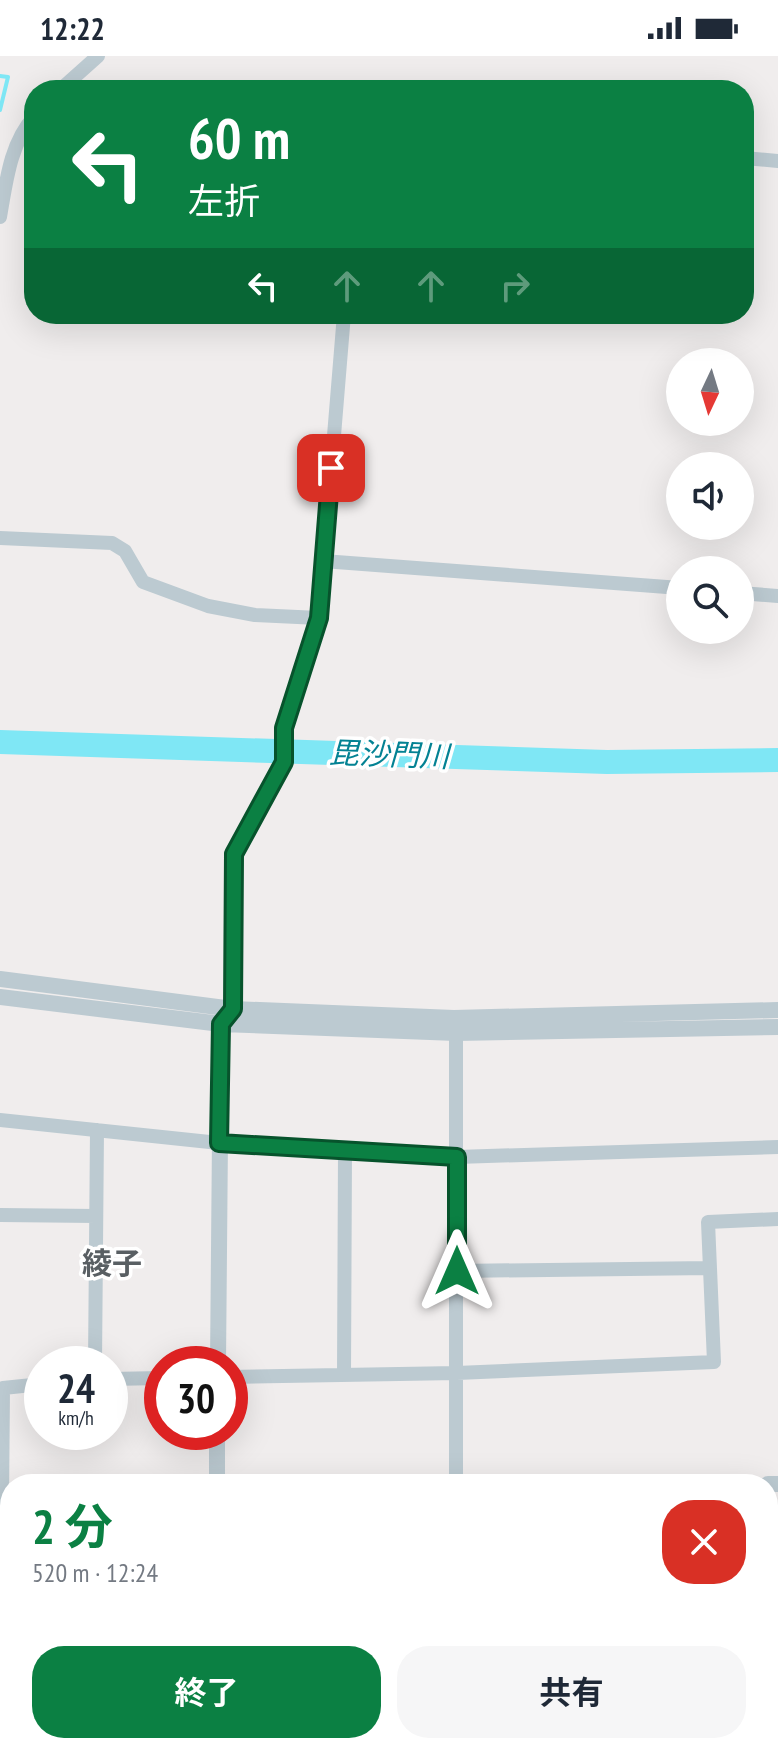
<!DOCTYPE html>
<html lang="ja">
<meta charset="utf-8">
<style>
:root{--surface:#fff;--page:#f6f6f7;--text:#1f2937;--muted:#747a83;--accent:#0b8043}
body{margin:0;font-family:"PT Sans Narrow","Noto Sans JP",sans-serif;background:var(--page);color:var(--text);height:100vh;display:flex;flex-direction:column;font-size:30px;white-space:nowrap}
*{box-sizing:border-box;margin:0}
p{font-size:26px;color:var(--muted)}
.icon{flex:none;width:44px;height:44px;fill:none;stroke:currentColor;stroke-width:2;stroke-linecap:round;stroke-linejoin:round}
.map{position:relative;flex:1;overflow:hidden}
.side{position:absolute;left:0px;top:1418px;width:778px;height:280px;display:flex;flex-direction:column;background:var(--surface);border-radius:32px 32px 0 0;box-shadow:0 8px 32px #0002}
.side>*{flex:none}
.hud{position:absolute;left:24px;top:24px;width:730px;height:244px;border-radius:32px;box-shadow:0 8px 32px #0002;background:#0b8043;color:#fff;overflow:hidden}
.needle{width:52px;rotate:184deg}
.controls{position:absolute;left:666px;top:292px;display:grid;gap:16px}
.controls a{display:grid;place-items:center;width:88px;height:88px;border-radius:50%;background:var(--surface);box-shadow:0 8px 32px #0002;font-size:40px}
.speed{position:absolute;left:24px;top:1290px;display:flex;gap:16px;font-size:40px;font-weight:700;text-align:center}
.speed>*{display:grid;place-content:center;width:104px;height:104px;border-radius:50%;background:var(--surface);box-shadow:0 8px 32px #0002;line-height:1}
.speed small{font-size:20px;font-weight:400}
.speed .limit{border:12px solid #d22;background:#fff;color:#111}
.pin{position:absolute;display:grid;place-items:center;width:68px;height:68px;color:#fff;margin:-34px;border-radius:16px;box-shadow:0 4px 12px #0006}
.me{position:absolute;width:88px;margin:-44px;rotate:0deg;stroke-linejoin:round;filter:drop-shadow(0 0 6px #0008)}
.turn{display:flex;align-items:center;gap:28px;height:168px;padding:0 32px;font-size:36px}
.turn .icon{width:104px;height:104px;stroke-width:2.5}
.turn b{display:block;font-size:56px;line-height:68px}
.lanes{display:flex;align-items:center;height:76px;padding:0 32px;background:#0003;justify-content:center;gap:40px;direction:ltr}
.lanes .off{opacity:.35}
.round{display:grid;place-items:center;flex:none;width:84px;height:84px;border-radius:32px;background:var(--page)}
.head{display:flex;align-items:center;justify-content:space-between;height:136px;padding:0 32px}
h1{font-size:48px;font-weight:700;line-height:60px;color:var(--accent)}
.action{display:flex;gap:16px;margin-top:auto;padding:16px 32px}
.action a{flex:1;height:92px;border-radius:32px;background:var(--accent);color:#fff;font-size:32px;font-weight:700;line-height:92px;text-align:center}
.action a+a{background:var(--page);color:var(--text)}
.status{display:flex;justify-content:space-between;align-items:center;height:56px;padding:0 40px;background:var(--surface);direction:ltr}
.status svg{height:22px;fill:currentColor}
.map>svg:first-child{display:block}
</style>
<div class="status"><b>12:22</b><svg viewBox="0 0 49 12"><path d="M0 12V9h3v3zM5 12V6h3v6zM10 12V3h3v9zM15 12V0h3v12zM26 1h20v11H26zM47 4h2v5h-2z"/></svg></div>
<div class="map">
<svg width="778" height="1698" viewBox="0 0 778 1698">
<rect width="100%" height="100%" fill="#f0eded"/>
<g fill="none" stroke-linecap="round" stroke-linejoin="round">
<path stroke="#7fe7f5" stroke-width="4" d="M0 20 8 21 0 54"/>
<path stroke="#7fe7f5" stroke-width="24" d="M0 686 607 706 778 704"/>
<path stroke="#bccad1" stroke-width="14" d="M60 34 98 0
M744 102 778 105
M0 161C6 127 10 87 34 61
M0 482 112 487 125 495 143 526 208 550 255 559 319 562
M323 505 680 532
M740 537 778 540
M233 953 234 798 284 706V672L319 562 344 258
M0 1064 219 1087 457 1101 778 1091
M0 1159 96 1160
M457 1215 710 1212
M95 1308 97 1074
M344 1319 345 1094
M230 1321 457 1317 714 1306 708 1166 778 1163
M110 1323 162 1322
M456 1428V977
M2 1445 3 1332 42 1328
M768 1529 778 1530
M0 1580H10
M340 1688V1698
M0 1696 217 1695
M455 1698V1688
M566 1698 570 1688"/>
<path stroke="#bccad1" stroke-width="16" d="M0 923 233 953 454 962 778 954
M0 941 221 968 456 977 778 971
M218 1308 221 968 227 960
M217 1428V1376
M768 1428H778
M0 1445 10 1444
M217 1688V1698"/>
</g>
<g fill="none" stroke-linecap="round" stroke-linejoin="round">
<g stroke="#07532c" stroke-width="20">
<path id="route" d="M331 412 319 562 284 672V706L234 798 233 953 221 968 219 1087 457 1101V1215"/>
</g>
<use href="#route" stroke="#0b8043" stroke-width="14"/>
</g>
<g text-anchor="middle" stroke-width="7" stroke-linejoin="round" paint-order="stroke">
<g font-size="30" font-style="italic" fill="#038293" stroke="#fff">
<text transform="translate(389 699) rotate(2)" y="10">毘沙門川</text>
</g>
<g font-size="30" font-weight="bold" fill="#595f63" stroke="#fff">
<text x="112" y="1218">綾子</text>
</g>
</g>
</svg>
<div class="controls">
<a><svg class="needle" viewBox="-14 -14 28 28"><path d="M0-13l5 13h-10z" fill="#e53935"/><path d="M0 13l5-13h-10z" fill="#747a83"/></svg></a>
<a><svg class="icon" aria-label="sound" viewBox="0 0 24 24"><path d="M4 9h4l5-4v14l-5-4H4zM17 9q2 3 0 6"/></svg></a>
<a><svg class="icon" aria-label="search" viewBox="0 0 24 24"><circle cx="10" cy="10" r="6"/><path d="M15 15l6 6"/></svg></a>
</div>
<div class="speed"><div>24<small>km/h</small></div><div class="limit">30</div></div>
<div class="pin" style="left:331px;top:412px;background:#d93025"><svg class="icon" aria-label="arrive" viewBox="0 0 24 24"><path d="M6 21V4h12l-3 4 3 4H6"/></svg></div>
<svg class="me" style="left:457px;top:1215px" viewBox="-20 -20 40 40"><path d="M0-17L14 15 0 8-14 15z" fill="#0b8043" stroke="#fff" stroke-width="4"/></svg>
<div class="hud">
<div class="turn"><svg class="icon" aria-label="left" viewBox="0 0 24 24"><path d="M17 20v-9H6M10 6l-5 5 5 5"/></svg><div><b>60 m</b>左折</div></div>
<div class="lanes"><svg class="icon" aria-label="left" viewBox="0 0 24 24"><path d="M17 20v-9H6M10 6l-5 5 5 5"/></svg><svg class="icon off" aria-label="ahead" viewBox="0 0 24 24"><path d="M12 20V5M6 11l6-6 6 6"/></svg><svg class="icon off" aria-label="ahead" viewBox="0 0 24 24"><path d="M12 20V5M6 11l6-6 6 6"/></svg><svg class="icon off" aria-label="right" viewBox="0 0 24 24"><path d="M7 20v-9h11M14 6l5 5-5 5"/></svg></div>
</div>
<section class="side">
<div class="head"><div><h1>2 分</h1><p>520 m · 12:24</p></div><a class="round" style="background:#d93025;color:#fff"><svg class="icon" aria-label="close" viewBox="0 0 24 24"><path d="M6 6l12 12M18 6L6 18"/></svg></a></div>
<div class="action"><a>終了</a><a>共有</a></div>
</section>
</div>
